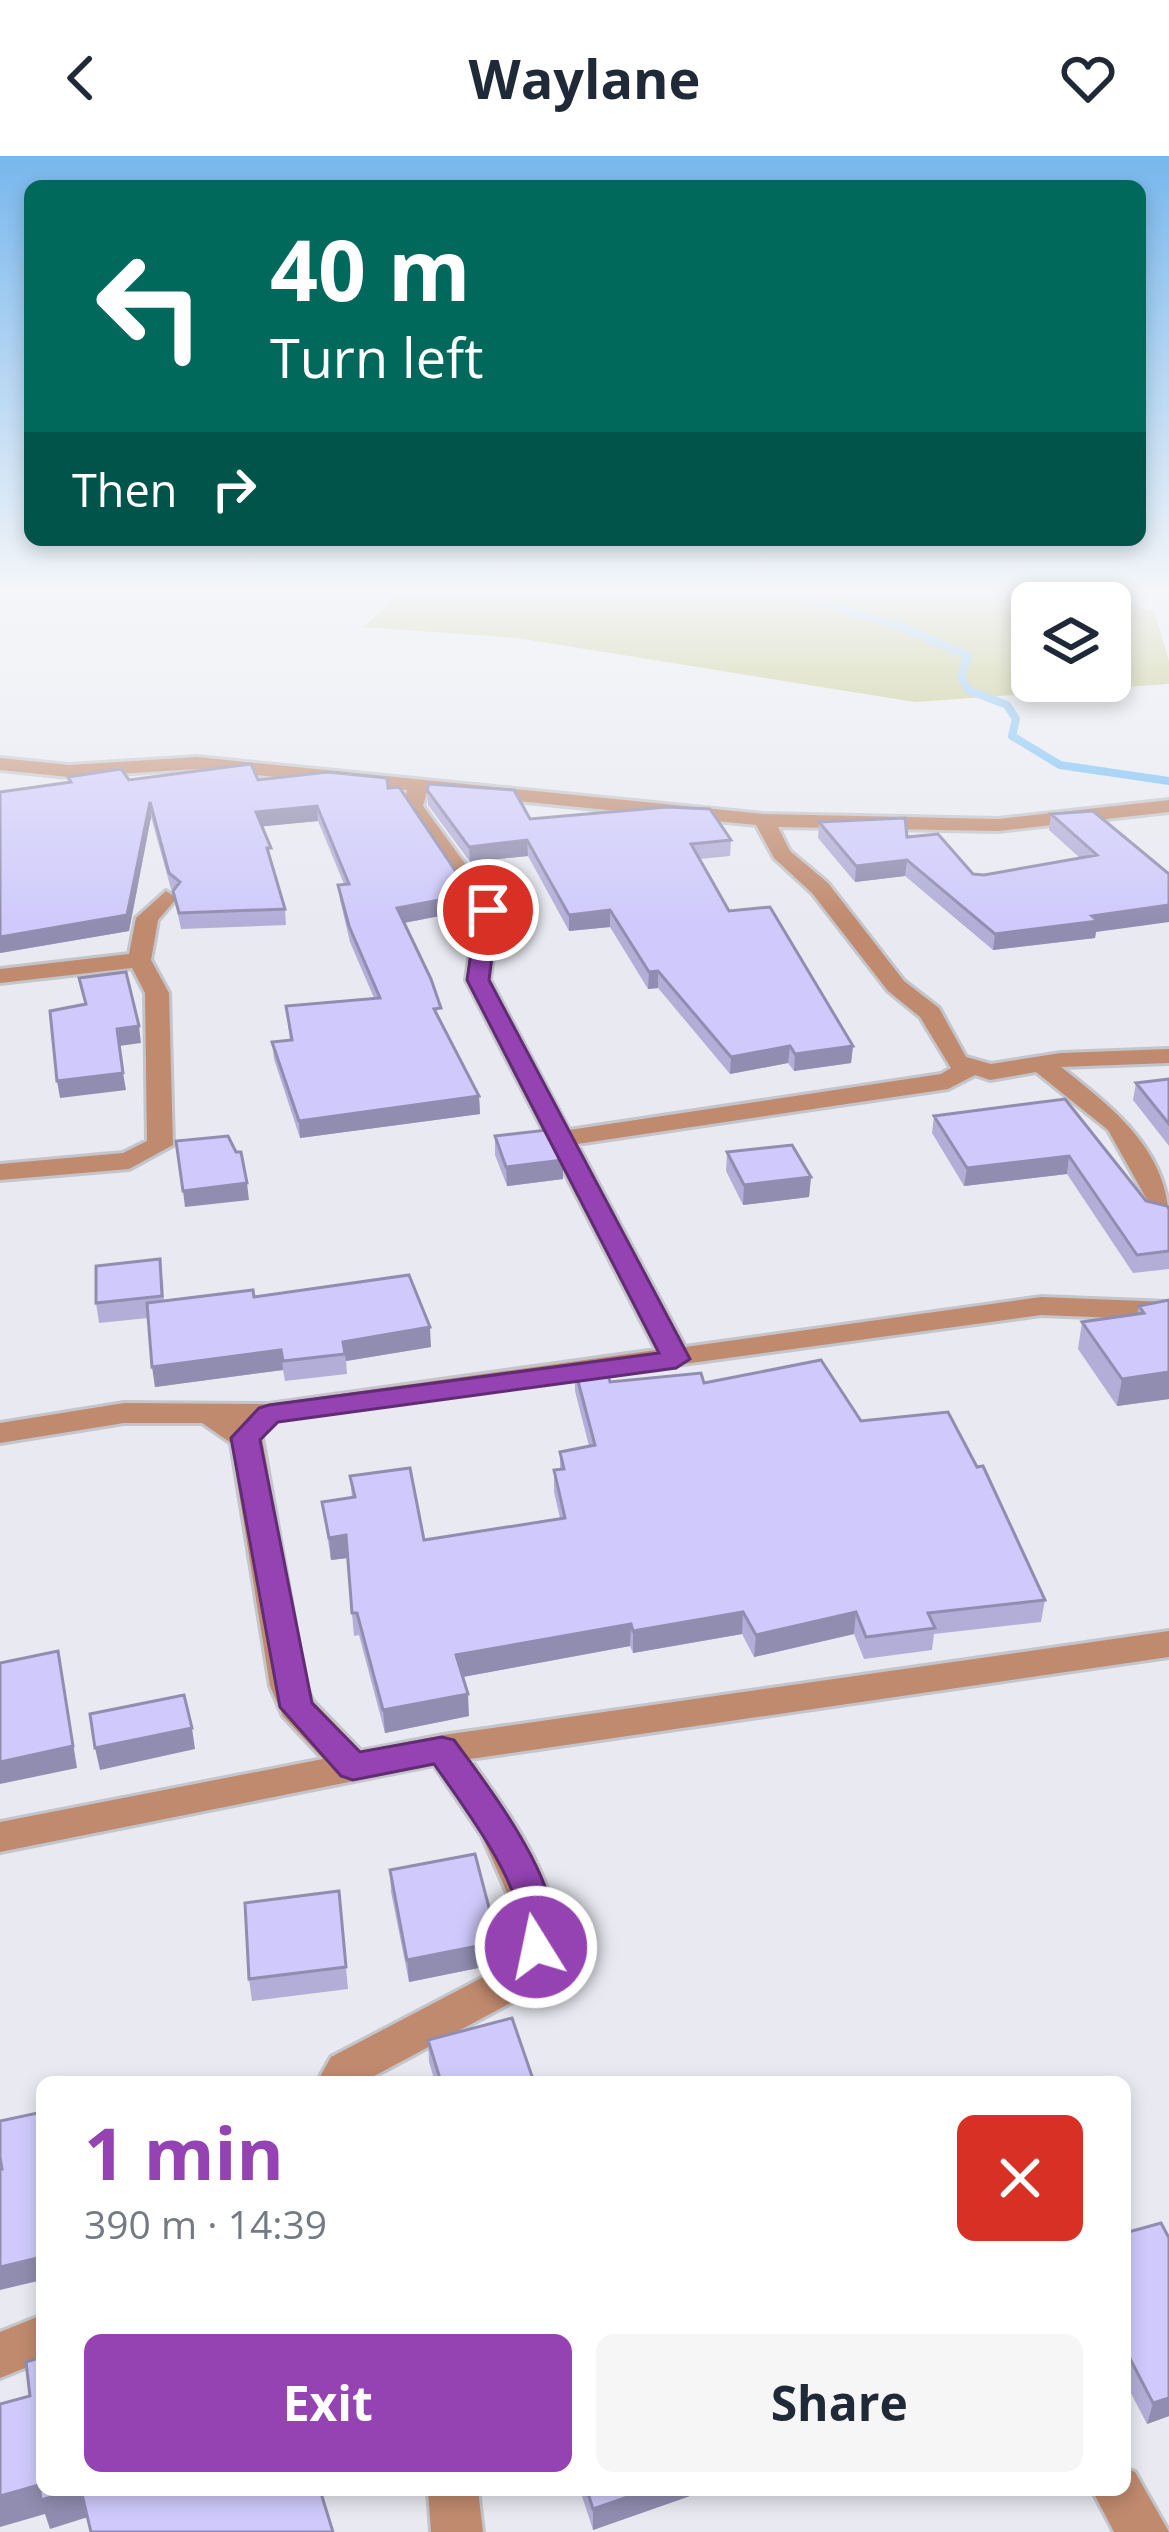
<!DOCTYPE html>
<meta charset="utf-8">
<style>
:root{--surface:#fff;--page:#f6f6f7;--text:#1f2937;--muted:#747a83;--accent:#9543b3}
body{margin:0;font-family:"Open Sans",sans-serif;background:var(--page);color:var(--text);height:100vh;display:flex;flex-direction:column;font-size:45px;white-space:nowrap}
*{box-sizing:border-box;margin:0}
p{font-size:39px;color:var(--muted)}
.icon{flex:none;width:66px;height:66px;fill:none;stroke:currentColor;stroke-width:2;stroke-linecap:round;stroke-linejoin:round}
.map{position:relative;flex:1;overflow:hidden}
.panel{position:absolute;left:36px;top:1920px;width:1095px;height:420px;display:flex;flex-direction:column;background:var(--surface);border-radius:18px;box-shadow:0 6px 18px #0003}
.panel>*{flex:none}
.hud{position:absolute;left:24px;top:24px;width:1122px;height:366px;border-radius:18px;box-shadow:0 6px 18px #0003;background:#00695c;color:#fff;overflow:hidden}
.buttons{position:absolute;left:1011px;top:426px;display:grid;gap:24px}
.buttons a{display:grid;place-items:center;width:120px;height:120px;border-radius:18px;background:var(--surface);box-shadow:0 6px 18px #0003;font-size:60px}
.pin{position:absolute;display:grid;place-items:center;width:102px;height:102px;color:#fff;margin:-51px;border:6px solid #fff;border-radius:50%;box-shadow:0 3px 12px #0007}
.me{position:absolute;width:132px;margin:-66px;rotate:350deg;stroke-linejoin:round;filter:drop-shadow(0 0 9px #0008)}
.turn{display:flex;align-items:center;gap:42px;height:252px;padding:0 48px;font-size:54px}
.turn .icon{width:156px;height:156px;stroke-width:2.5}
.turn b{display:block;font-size:84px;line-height:102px}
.then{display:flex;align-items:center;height:114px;padding:0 48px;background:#0003;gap:24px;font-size:45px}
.round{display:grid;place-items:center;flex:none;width:126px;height:126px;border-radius:18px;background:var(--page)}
.head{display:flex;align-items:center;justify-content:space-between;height:204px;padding:0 48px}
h1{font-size:72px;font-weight:700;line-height:90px;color:var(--accent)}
.cta{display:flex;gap:24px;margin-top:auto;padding:24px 48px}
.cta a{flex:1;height:138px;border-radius:18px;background:var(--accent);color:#fff;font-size:48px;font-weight:700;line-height:138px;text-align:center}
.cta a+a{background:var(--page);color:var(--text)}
header{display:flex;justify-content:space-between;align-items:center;height:156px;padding:0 48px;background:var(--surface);font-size:54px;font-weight:700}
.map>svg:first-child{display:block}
</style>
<header><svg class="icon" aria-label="back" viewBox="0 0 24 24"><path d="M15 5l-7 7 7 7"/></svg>Waylane<svg class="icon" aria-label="heart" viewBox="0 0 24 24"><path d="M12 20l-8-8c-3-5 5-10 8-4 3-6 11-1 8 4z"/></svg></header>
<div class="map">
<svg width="1169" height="2376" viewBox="0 0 1169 2376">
<rect width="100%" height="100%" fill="#e9eaf1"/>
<path fill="#b5bb62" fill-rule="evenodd" d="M403 435H1078L1154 455 1169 505V528L915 546 517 482 363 471ZM1032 447H1110V525H1032Z"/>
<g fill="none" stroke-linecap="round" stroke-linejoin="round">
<path stroke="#6ebbf5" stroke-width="8" d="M782 435 899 470 968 500 961 519 968 534 1007 549 1016 563 1012 580 1060 609 1169 625"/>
<g stroke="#c4c5cb" stroke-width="6">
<path id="minor" d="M197 601 764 658 998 663 1169 644V656L998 675 778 671 790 695 828 727 904 825 939 852 966 901 991 908 1061 897 1169 893V907L1061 911C1113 952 1169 995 1169 1066L1155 1058 1108 974 1036 916 990 924 975 919 948 933 577 988 685 1191 1041 1141 1169 1146V1164L1041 1159 246 1268 262 1282 306 1530 312 1544 361 1595 443 1579 1169 1475V1501L470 1603C511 1661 583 1755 548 1827L363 1926H317L331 1901 514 1805 520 1766 482 1680 434 1609 0 1696V1666L323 1603 283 1560 270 1530 231 1287 202 1267H124L0 1287V1267L124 1247 269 1248 656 1194 466 824 476 753 403 650 407 634 197 613 69 621 0 614V602L69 609ZM427 636 756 669 774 702 812 737 888 835 920 861 951 912 941 918 569 974 490 824 498 753 423 650Z
M166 735 177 742 158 764 151 804 169 837 173 989 129 1013 0 1024V1008L123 997 147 985 145 837 132 812 0 827V813L129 798 136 762Z
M42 2159V2205L0 2222V2176Z
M1125 2312 1135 2316 1169 2376H1114L1092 2334H1125Z
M428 2334H478L483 2376H431Z"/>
</g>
<use href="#minor" fill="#c08a6e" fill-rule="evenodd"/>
</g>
<path fill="#b2aed8" d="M68 621 129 624H258L388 632 471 754 404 767 442 869 479 940 480 958 300 982 274 903 272 886 290 884 286 850 374 842 350 786 340 744 338 729 344 728 318 665 262 670 285 753 286 769 181 773 173 735 171 733 151 661 129 775 0 797V636L69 627Z
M427 634 530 663 731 684 730 700 700 703 729 755 853 890 851 907 794 915 788 907 730 918 658 832 648 833 610 771 569 775 528 700 470 706 428 649Z
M1051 658 1169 718 1096 776 1095 782 993 794 905 720 855 726 818 682 819 666 907 681 973 718 984 719 1080 702 1049 674Z
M1169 923V990L1133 944 1136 927Z
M1065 943 1146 1045 1169 1053V1113L1133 1117 1067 1018 964 1030 932 977 934 960Z
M495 980 563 1004V1023L507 1030 495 999Z
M727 996 811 1021 809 1041 743 1049 726 1015Z
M163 1123 164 1145 254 1141 431 1191 346 1205 347 1218 285 1225 283 1214 155 1231 148 1162 99 1167 96 1147Z
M1169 1144V1243L1117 1250 1078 1193 1082 1166 1137 1158 1139 1150Z
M575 1214 610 1226 704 1227 861 1265 1045 1444 1041 1466 934 1478 932 1494 864 1503 854 1478 754 1501 742 1478 633 1497 630 1490 463 1521 469 1560 385 1577 359 1479 354 1480 347 1402 331 1404 322 1346 352 1342 350 1320 424 1384 560 1362 554 1336V1314H560V1296L589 1290 575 1235Z
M390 1714 498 1808 409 1826 391 1736Z
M339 1735 348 1833 252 1845 249 1823Z
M428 1884 534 1926H435L429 1906Z
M1125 2077 1169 2260 1147 2268 1125 2226Z
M580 2334H707L593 2374Z"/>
<path fill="#918db0" d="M150 646 151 661 129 775 0 797V781Z
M317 650 318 665 257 671 256 656Z
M527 684 528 700 470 706 469 691Z
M907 704 905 720 855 726 856 710Z
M471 738V754L398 768 397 752Z
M1169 749V766L1096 776 1095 782 993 794 995 778 1092 760Z
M610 754V771L569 775V759Z
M658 815V832L648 833 649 816Z
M139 870 141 887 119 890 117 873Z
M790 890 788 907 730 918 731 901Z
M853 890 851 907 794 915 795 898Z
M123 917 126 934 60 942 57 925Z
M479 940 480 958 300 982 299 965Z
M1069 1000 1067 1018 964 1030 967 1012Z
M563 1004V1023L507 1030 506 1011Z
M811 1021 809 1041 743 1049 744 1029Z
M247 1027 249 1044 185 1051 183 1035Z
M430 1171 431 1191 346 1205 343 1186Z
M281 1194 283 1214 155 1231 152 1211Z
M1169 1216V1243L1117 1250 1122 1223Z
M346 1379 348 1402 331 1404 329 1382Z
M743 1456 742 1478 633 1497V1475Z
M856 1456 854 1478 754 1501 756 1479Z
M631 1468 630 1490 457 1522 456 1499Z
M62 1517 77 1612 0 1628V1606Z
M468 1538 469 1560 385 1577 383 1554Z
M192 1572 195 1593 100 1614 95 1592Z
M498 1786V1808L409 1826 407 1804Z
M42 2101V2124L0 2134V2111Z
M1169 2242V2260L1147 2268 1153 2247Z
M39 2329 81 2334 88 2361 50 2373 45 2358 0 2371V2340Z
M648 2334H707L593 2374V2353Z"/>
<path fill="#cfcafb" stroke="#918db0" stroke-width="3" d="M251 608 258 624 328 616 387 622 388 632 399 631 471 738 397 752 431 823 441 852 434 853 479 940 299 965 272 886 292 884 286 850 380 842 349 770 338 729 349 728 317 650 256 656 271 692H267L285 753 179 757 173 735 180 726 169 717 150 646 127 759 0 781V636L71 626 68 621 121 613 129 624Z
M429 628 514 634 530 663 667 651 710 653 731 684 691 688 729 755 770 751 853 890 795 898 790 890 731 901 658 815 649 816 610 754 569 759 527 684 469 691 427 634Z
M1093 655 1169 718V749L1092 760 1098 765 995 778 907 704 856 710 819 666 905 662 907 681 938 678 973 718 984 719 1097 699 1051 658Z
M126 816 139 870 117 873 123 917 57 925 50 855 86 848 79 822Z
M1169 923V968L1136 927Z
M1065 943 1146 1045 1167 1050 1169 1053V1095L1137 1099 1069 1000 967 1012 934 960Z
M547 974 563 1004 506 1011 495 980Z
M228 980 236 996H241L247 1027 183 1035 176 985Z
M792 989 811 1021 744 1029 727 996Z
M160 1103 162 1140 96 1147V1110Z
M409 1119 430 1171 343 1186 345 1198 283 1205 281 1194 152 1211 147 1147 253 1134 254 1141Z
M1169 1144V1216L1122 1223 1082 1166 1144 1157 1139 1150Z
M821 1204 861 1265 948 1256 977 1311 983 1310 1045 1444 928 1457 935 1472 866 1481 856 1456 756 1479 743 1456 633 1475 631 1468 456 1499 468 1538 383 1554 357 1457H352L346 1379 329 1382 322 1346 355 1341 350 1320 410 1312 424 1384 565 1362 554 1314 564 1313 560 1296 595 1289 575 1214 605 1210 610 1226 701 1217 704 1227Z
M58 1495 73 1590 0 1606V1507Z
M184 1539 192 1572 95 1592 90 1558Z
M475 1698 498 1786 407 1804 390 1714Z
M339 1735 346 1811 249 1823 245 1747Z
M512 1862 534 1926H441L428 1884Z
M42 1956V2101L0 2111V2013H2L0 2001V1965Z
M1161 2067 1169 2082V2242L1153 2247 1125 2193V2077Z
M42 2201V2334H76L41 2344 39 2329 0 2340V2248L30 2240 26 2206Z
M81 2334H320L333 2376H91Z
M587 2334H648L593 2353Z"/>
<linearGradient id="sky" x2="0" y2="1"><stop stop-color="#77b7ed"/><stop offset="0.57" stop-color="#f5f6f9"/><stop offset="1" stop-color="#f5f6f9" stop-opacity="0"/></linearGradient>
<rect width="1169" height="767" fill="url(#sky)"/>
<path fill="#9543b3" stroke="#612c74" stroke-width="3" d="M488 748 498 754 489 824 690 1203 676 1212 278 1266 260 1284 312 1547 360 1596 442 1581 454 1584C488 1631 578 1744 549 1802L536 1806 523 1802C516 1787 523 1780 521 1765 514 1717 462 1648 434 1608L353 1624 341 1620 280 1551 231 1282 259 1252 269 1249 659 1197 467 824 477 754Z"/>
</svg>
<div class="buttons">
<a><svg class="icon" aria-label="layers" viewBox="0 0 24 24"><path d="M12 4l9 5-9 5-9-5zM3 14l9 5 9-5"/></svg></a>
</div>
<div class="pin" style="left:488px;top:754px;background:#d93025"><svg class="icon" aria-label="arrive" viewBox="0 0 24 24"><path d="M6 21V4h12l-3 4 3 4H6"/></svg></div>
<svg class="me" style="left:536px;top:1791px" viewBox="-20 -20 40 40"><circle r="17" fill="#9543b3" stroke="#fff" stroke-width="3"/><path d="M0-11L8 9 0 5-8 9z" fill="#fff"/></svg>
<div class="hud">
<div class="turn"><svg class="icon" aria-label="left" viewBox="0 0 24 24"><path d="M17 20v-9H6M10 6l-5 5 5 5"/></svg><div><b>40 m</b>Turn left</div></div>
<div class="then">Then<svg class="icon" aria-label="right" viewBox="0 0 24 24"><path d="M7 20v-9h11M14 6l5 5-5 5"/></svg></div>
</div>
<section class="panel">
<div class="head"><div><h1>1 min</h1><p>390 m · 14:39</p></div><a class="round" style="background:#d93025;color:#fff"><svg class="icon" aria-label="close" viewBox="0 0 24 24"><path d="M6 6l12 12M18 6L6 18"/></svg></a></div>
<div class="cta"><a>Exit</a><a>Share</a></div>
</section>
</div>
